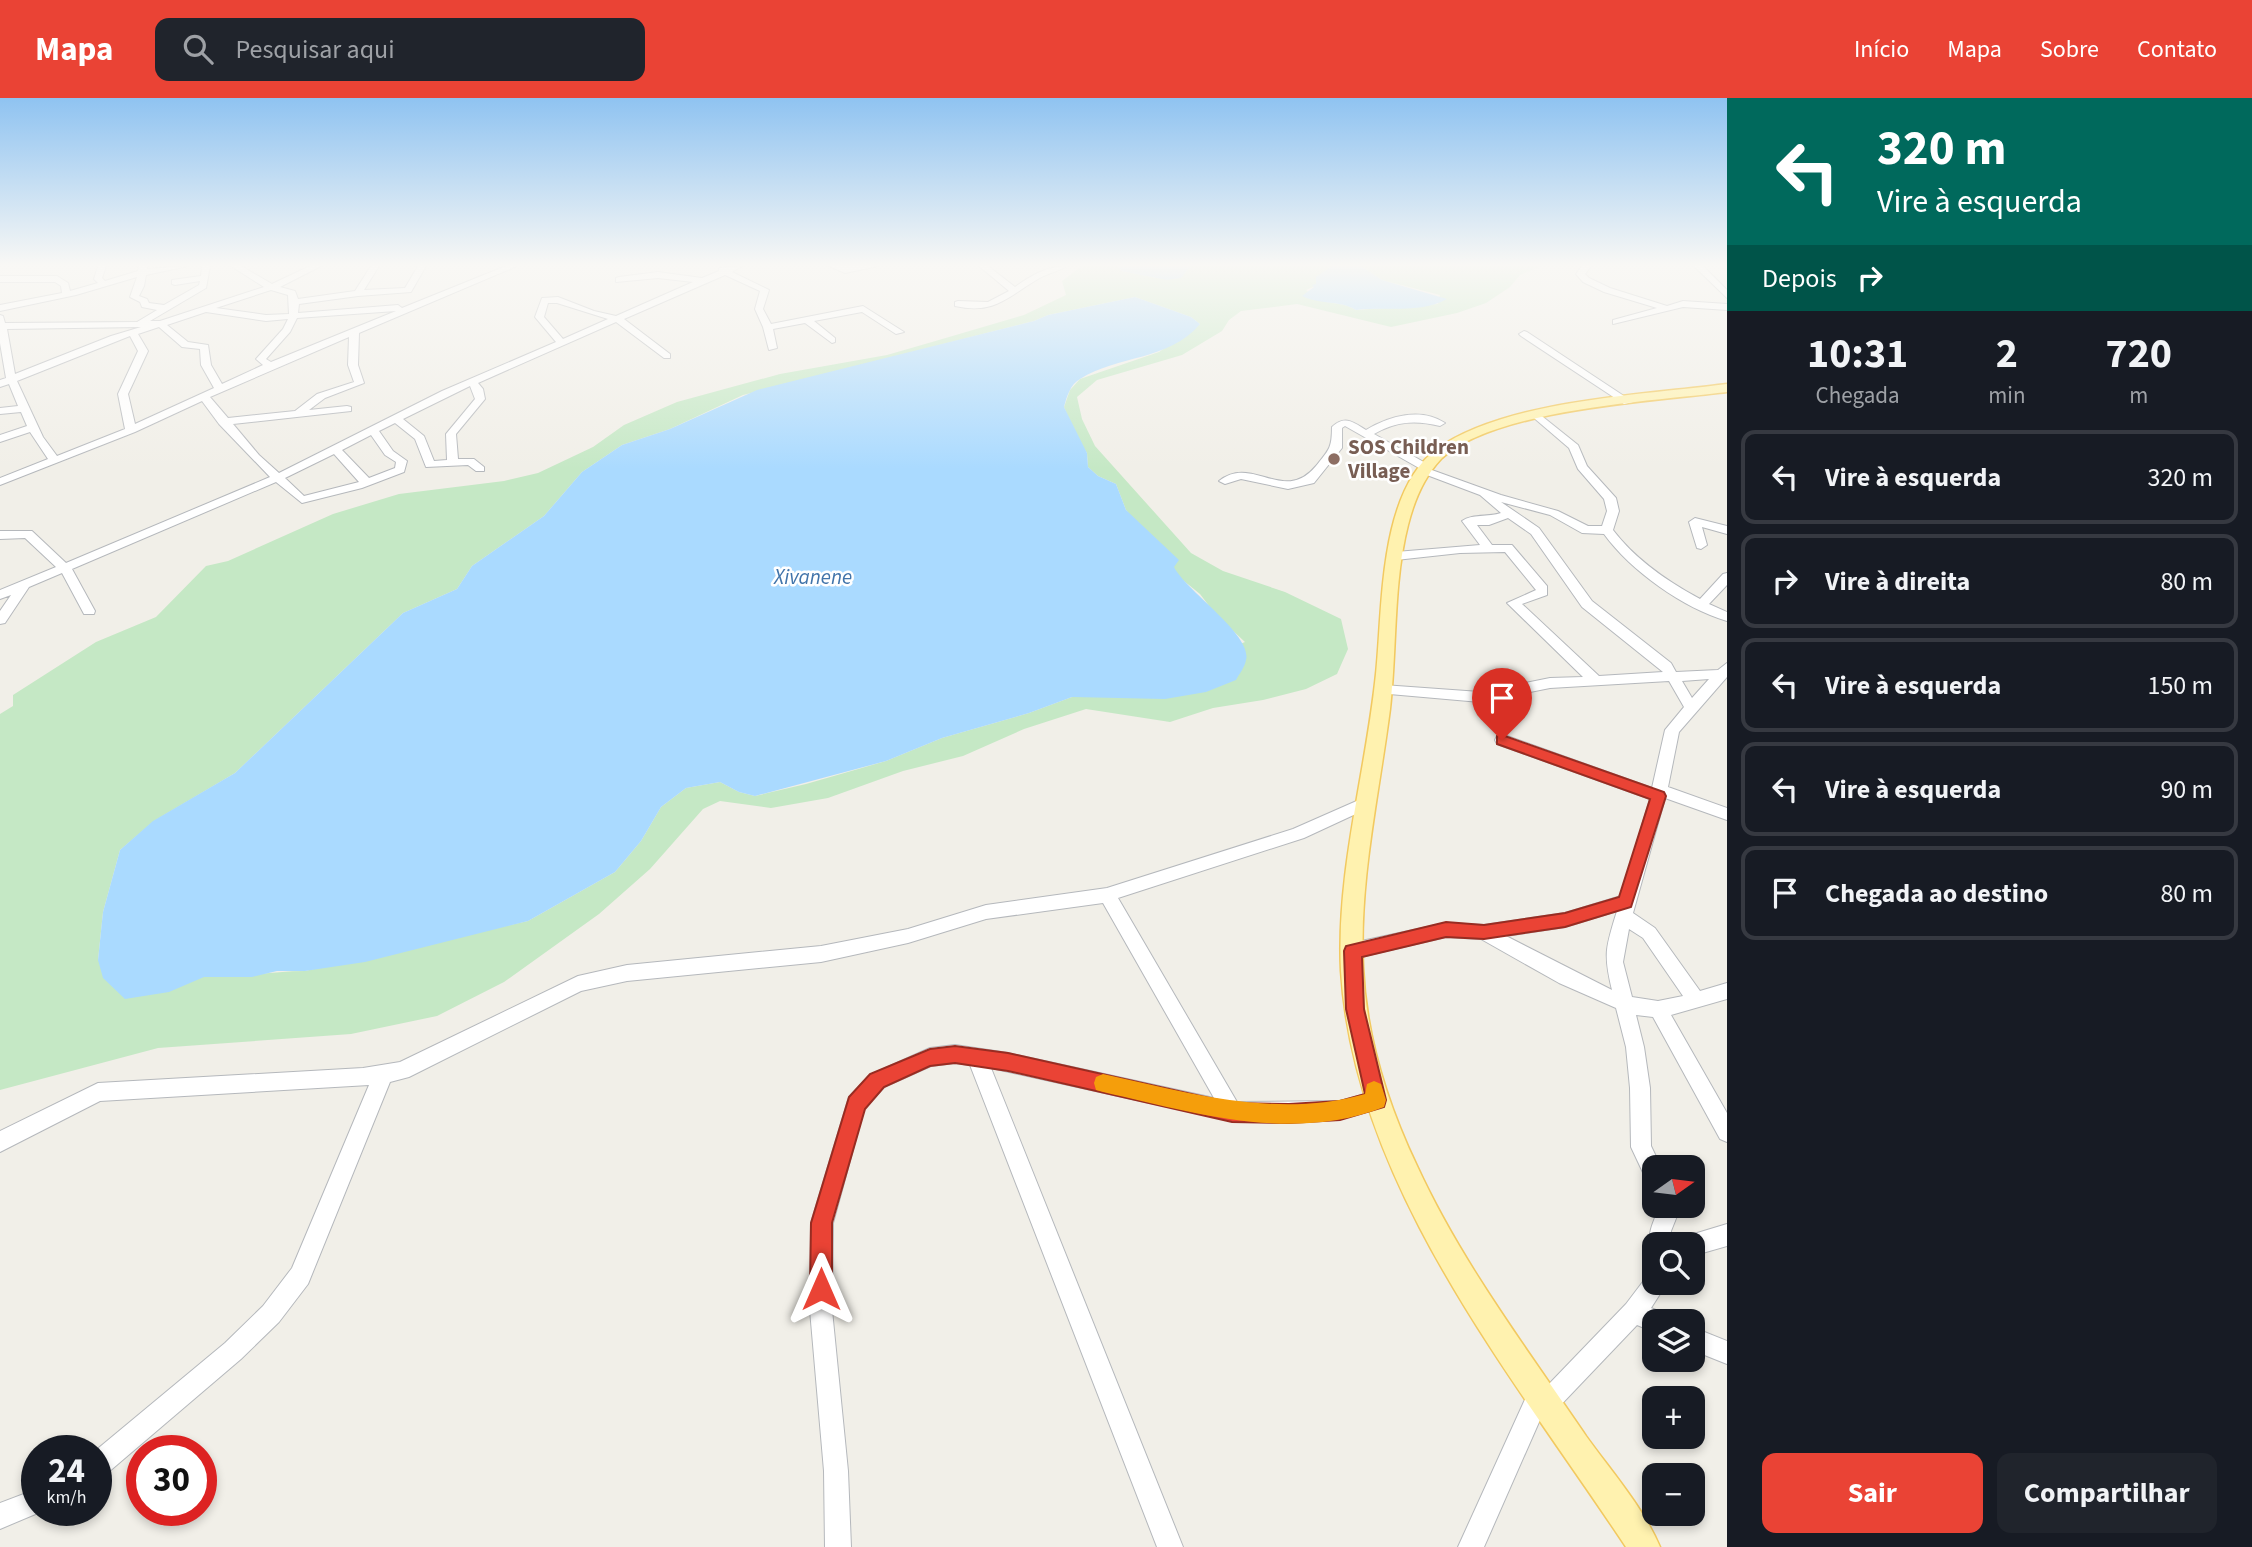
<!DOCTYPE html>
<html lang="pt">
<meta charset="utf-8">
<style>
:root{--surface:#171b24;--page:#20242c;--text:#f1f3f6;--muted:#9ea1a6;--line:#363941;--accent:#ea4335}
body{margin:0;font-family:"Source Sans 3",sans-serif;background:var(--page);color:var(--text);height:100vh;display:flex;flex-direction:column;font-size:26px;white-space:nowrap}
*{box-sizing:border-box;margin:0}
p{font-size:23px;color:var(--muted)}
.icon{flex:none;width:38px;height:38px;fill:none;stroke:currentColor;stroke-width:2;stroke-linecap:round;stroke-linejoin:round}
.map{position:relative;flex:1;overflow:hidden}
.details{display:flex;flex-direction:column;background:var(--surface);width:525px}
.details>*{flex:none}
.hud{background:#00695c;color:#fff;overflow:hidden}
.needle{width:46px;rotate:76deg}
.controls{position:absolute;left:1642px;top:1057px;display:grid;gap:14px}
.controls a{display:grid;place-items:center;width:63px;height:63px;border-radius:14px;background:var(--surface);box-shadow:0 4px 10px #0003;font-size:35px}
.speed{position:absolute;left:21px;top:1337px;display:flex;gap:14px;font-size:35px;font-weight:700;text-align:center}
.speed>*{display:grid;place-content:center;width:91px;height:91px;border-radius:50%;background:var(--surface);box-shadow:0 4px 10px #0003;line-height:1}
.speed small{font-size:18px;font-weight:400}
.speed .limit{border:10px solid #d22;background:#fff;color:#111}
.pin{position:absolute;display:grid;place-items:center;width:60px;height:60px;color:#fff;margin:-72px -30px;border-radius:50% 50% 50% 0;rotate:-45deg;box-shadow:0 0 7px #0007}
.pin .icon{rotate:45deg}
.me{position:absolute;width:77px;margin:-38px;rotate:0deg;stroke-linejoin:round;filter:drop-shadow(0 0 5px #0008)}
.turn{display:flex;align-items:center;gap:24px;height:147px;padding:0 35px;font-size:32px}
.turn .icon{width:91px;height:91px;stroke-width:2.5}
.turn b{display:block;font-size:49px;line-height:60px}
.then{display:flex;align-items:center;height:66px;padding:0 35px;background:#0003;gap:14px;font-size:26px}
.eta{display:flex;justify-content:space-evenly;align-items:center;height:119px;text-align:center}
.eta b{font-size:42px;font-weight:700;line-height:49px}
.action{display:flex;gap:14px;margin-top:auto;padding:14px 35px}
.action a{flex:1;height:80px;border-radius:14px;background:var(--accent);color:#fff;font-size:28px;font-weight:700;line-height:80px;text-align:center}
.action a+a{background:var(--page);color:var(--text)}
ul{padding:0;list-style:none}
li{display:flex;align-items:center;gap:21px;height:94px;margin:0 14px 10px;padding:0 21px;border:4px solid var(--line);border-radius:14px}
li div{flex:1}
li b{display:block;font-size:26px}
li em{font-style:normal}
header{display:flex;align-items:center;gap:42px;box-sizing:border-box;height:98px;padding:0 35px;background:var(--accent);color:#fff}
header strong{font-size:33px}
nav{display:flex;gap:38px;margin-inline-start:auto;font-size:24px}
.search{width:490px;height:63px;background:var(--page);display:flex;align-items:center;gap:18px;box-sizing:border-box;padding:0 24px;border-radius:14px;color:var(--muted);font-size:26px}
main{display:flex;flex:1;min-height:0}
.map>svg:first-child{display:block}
</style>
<header>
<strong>Mapa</strong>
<div class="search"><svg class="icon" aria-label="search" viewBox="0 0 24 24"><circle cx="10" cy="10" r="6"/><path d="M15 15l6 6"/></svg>Pesquisar aqui</div>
<nav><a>Início</a><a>Mapa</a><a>Sobre</a><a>Contato</a></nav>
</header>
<main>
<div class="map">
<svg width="1727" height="1449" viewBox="0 0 1727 1449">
<rect width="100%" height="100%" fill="#f1efe8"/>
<path fill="#c5e8c5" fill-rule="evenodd" d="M1082 168H1118L1121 173 1157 180 1190 168H1332L1320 178 1315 188 1306 192C1328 212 1336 200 1356 212L1438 206 1440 197 1382 182 1361 168H1542L1520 177 1510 189 1486 205 1457 215 1391 229 1297 206 1241 213 1229 222 1222 233 1182 257 1097 282 1077 299 1082 321 1095 348 1191 455 1223 473 1285 494 1341 521 1348 551 1337 576 1306 591 1263 602 1213 610 1170 624 1086 611 1024 631 963 658 903 673 828 700 771 710 720 703 703 711 650 771 599 816 504 884 437 918 351 936 158 950 0 992V616L13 608V597L96 544 156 519 206 468 228 463 333 416 399 396 504 383 538 375 593 349 624 327 677 304 780 276 887 257 932 244 1024 217 1066 197 1062 183ZM1135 199 1191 219 1200 226 1159 254 1080 281 1070 292 1064 309 1076 339 1087 355 1088 369 1098 378 1116 386 1126 412 1179 479 1200 496 1216 517 1245 544 1112 598 1072 599 1029 615 942 640 886 663 806 686 755 698 739 694 720 684 686 690 661 709 641 743 615 774 528 823 305 873C272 873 240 880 207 879 171 878 134 868 98 862L103 814 120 752 154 723 235 675 403 515 457 491 472 468 544 418 582 374 622 347 670 331 743 297 1034 223 1048 217Z"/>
<path fill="#aadaff" d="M1118 168H1190V169L1181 180 1167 182 1121 173Z
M1361 168 1382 182 1447 201C1421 216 1385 208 1356 212 1340 202 1320 207 1302 198L1314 189 1312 187 1316 186V179L1332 168Z
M1135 199 1191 219 1200 226C1169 263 1118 257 1080 281 1070 287 1067 298 1064 309L1087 355 1088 369 1098 378 1116 386 1126 412 1179 462 1174 469C1186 493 1253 537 1246 562 1245 569 1239 576 1236 582L1206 594 1165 601 1072 599 1029 615 942 640 886 663 755 698 739 694 720 684 686 690 661 709 641 743 615 774 528 823 365 864 305 873H277L252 879H204L169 894 125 901 103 880 98 862 103 814 120 752 153 723 235 675 403 515 457 491 472 468 544 418 582 374 622 347 670 331 757 292 1034 223 1048 217Z"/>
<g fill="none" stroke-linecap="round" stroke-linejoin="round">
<g stroke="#b5b8bc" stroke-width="2">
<path id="minor" d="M98 168H106L102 180 105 183 138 173 139 168H147V171L188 168 146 177 144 188 139 198 147 201 149 205 164 207 199 187 200 183 175 187 172 186V182L201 178 202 168H210L206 190 150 223H160L264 189 231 168H241L272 186 310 168H321L280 189 295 193 298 201 355 193 371 168H379L364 192 405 190 418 168H426L411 194 358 198 299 206 298 215 398 207 402 210 506 168H517L359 235 358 267 364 285 325 300 309 312 347 308 351 309V313L233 326 259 357 279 375 442 293 556 244 535 219 542 200 558 199 594 213 616 218 693 184 658 180 616 184V180L619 179 658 174 702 180 719 173V170L742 168 732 174 769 192 763 211 771 226 863 208 904 234 896 236 862 214 814 223 835 240V244L832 245 805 225 773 231 777 250 769 252 763 229 755 211 760 193 725 177 624 221 670 256V260H664L616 224 478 285 483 291 485 301 456 336 458 361H474L484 369V373H476L468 367 426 369 415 341 395 325 379 333 393 353 407 363 404 374 362 390 302 405 276 384 72 471 95 513 94 516H84L62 475 29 489 5 525 0 526V513L11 497 0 501V492L56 469 25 440 0 441V433H32L66 465 270 379 219 326 202 303 135 334 0 387V380L48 361 30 334 0 344V337L27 328 21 314 0 316V310L18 308 9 286 0 289V282L6 280 0 245V217L3 218 5 225 137 224 157 212 142 209 140 204 130 199 137 179 76 197 0 213V207L62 195 61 188 55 184H0V178H57L68 185 70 193 98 185 94 181ZM271 192 288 197 289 216 266 217 216 210ZM548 205H557L608 221 563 241 544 219ZM396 213 271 264 266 261 290 234 297 220ZM206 214 266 223 288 221 283 231 256 261 263 267 222 286 211 267 208 247 188 244 167 227ZM141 229 111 238 15 276 7 231ZM159 229 182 249 200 251 201 267 214 290 135 326 128 296 148 253 138 236ZM130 238 138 253 118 296 125 331 57 358 43 339 17 283ZM349 239 348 267 354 284 317 296 295 313 228 320 210 299ZM470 288 475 301 446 336 447 362 434 363 424 338 403 321ZM371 337 385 357 396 364 395 370 369 380 342 352ZM334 356 359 384 304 398 285 380Z
M829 168H878L845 175Z
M979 168H988L1015 189C1032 177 1047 168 1068 168 1059 173 1048 175 1038 181 1007 199 995 217 955 208V204L958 203 988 204 1009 193Z
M1582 168H1591L1585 176 1589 180 1610 190 1667 208 1683 203 1727 206V212L1683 209 1613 226V222L1657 210 1604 194 1583 184 1576 176Z
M1694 168H1703L1727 192V200Z
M1524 233 1527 234 1633 304 1624 306 1521 238 1519 236Z
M1538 315 1578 347 1587 368 1616 400 1619 413 1613 432C1636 462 1667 483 1700 501L1723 476 1727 475V487L1709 506 1727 514V523C1683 510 1631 473 1604 436L1582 435 1550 417 1501 404 1539 430 1592 503 1671 565 1676 574 1718 572 1727 565V579L1679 634 1668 689 1727 710V722L1665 700 1633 815 1655 830 1700 893 1727 885V901L1671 917 1727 1015V1044L1720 1041 1653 919 1636 917 1644 949 1650 990 1651 1048 1661 1069H1654V1086L1647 1083 1631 1049 1630 990 1626 949 1616 910 1559 885 1481 841 1446 839 1352 861 1346 858 1343 853 1346 848 1352 845 1446 825 1484 827 1565 815 1621 798 1650 701 1497 646 1495 642 1497 638H1507L1652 690 1665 632 1684 609 1669 583 1550 590 1480 604 1378 595 1376 592 1378 589 1383 587 1480 594 1550 580 1583 579 1507 505 1536 492 1505 454 1460 455 1396 462 1390 458 1396 454 1480 447 1462 423C1471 416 1489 419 1501 415L1480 397 1419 374V370L1345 328 1342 330V350L1314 385 1288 391 1241 381 1225 386 1219 383C1252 356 1284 407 1316 368 1329 352 1332 350 1332 329 1345 317 1353 324 1366 332 1389 318 1421 309 1445 325L1440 328C1415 322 1397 323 1374 336L1429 367V371L1501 397 1558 413 1588 428H1602L1607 413 1604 401 1578 371 1569 350 1534 320V316ZM1508 420 1531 436 1582 509 1663 574 1599 578 1522 506 1547 497V488L1512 447H1492L1477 427H1489ZM1709 581 1692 600 1682 583ZM1617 813C1606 849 1603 855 1612 892L1506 838 1565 829ZM1629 831 1643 840 1683 898 1658 903 1632 899 1623 864Z
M1695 420 1727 428V436L1702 429 1707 447 1701 451 1697 450 1689 424Z
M1368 698 1373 700 1376 704 1373 708 1304 740 1118 800 1237 1004 1340 1003 1377 993 1384 995 1387 1002 1384 1009 1340 1021 1232 1023 991 970 1183 1449H1157L970 967 955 965 931 968 884 989 864 1011 833 1125 832 1212 848 1373 851 1449H825L824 1373 810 1212 811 1125 849 999 870 977 930 950 955 947 1008 955 1214 1000 1103 805 986 821 908 845 821 864 627 883 581 893 409 979 390 984 308 1186 279 1224 241 1261 105 1377 96 1380 95 1353 225 1245 263 1208 292 1170 369 987 100 1003 0 1054V1033L98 985 363 970 400 964 578 878 627 867 821 848 908 831 986 807 1107 790 1293 731Z
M1660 1108H1681L1671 1133V1146H1654V1154C1644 1139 1654 1123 1660 1108Z
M1727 1126V1148L1692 1158V1146H1682L1684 1139Z
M1654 1175V1185H1667L1651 1210 1663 1215 1666 1223H1654V1234L1637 1227 1555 1313 1547 1317 1543 1315 1484 1449H1458L1532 1286 1540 1282 1549 1286 1626 1206 1648 1177Z
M1692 1229 1727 1243V1266L1692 1252Z
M37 1391V1412H45L0 1431V1405Z"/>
</g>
<g stroke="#f2c960" stroke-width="3">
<path id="major" d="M1727 286V294C1655 303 1494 311 1441 361 1424 379 1414 403 1408 427 1393 486 1397 550 1390 611 1379 697 1359 782 1363 869 1366 938 1387 1005 1417 1068 1461 1164 1527 1251 1586 1338 1611 1373 1643 1409 1660 1449H1626C1512 1277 1354 1087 1341 873 1336 773 1366 674 1376 576 1383 511 1378 394 1437 351 1506 302 1643 297 1727 286Z"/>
</g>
<use href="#minor" fill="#fff" fill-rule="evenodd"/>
<use href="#major" fill="#fff2af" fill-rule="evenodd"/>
</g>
<linearGradient id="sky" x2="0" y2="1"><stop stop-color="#8fc3f1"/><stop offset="0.45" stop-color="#f9f8f5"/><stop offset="1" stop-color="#f9f8f5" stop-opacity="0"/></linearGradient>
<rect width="1727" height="371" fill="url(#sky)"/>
<path fill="#ea4335" stroke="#982c22" stroke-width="2" d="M1502 637 1664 694 1666 698 1631 809 1565 829 1484 841 1446 839 1362 859 1364 911 1386 1002 1384 1009 1340 1022 1289 1025 1232 1024 1008 973 955 965 930 968 884 989 865 1011 832 1125V1191L829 1198 821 1202 813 1198 810 1191 811 1125 849 999 870 976 930 951 955 948 1008 955 1232 1005 1289 1006 1340 1003 1365 996 1346 911 1344 853 1346 848 1446 824 1484 827 1565 815 1619 799 1650 701 1497 646V638Z"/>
<path fill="#f59e0b" d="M1103 976C1190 995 1277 1021 1365 996L1367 986 1374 983 1381 986 1386 1002 1384 1009C1292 1045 1195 1015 1103 994L1096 992 1094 985 1096 979Z"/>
<circle fill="#8d6e63" stroke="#fff" stroke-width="2.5" cx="1334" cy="361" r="7"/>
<g text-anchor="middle" stroke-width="5" stroke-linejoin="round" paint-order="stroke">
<g font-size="21" font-weight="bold" fill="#785e54" stroke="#fff" text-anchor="start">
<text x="1348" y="356">SOS Children<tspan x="1348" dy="24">Village</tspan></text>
</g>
<g font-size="21" font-style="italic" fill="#4174aa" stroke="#fff">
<text x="813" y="486">Xivanene</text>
</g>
</g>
</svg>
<div class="controls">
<a><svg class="needle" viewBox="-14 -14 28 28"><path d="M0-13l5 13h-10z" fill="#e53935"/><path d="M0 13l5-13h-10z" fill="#9ea1a6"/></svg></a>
<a><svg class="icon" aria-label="search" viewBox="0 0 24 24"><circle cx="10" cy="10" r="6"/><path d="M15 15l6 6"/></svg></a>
<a><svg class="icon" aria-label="layers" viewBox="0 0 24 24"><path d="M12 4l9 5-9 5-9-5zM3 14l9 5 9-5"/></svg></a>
<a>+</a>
<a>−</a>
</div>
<div class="speed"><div>24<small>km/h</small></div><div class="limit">30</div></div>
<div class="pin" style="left:1502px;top:642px;background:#d93025"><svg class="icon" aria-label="arrive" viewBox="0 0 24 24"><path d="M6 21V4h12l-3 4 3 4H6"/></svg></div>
<svg class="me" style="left:821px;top:1191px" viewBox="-20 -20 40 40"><path d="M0-17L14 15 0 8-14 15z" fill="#ea4335" stroke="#fff" stroke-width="4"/></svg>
</div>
<section class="details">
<div class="hud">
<div class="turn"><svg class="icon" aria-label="left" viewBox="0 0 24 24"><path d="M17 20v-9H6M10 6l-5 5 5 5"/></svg><div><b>320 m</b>Vire à esquerda</div></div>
<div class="then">Depois<svg class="icon" aria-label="right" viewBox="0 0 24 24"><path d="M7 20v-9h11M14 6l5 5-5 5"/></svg></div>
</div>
<div class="eta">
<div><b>10:31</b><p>Chegada</p></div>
<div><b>2</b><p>min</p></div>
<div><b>720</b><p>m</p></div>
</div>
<ul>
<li><svg class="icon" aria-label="left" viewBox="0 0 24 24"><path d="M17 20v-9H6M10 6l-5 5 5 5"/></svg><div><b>Vire à esquerda</b></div><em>320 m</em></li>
<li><svg class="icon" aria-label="right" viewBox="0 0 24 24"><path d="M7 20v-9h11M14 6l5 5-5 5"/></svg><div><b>Vire à direita</b></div><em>80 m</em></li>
<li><svg class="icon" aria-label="left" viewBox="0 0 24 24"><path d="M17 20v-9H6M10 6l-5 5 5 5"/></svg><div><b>Vire à esquerda</b></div><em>150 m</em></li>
<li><svg class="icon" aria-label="left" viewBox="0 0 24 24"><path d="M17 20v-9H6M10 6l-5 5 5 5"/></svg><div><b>Vire à esquerda</b></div><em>90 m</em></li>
<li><svg class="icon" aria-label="arrive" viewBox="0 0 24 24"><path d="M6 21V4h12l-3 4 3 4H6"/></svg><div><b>Chegada ao destino</b></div><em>80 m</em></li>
</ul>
<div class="action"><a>Sair</a><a>Compartilhar</a></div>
</section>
</main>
